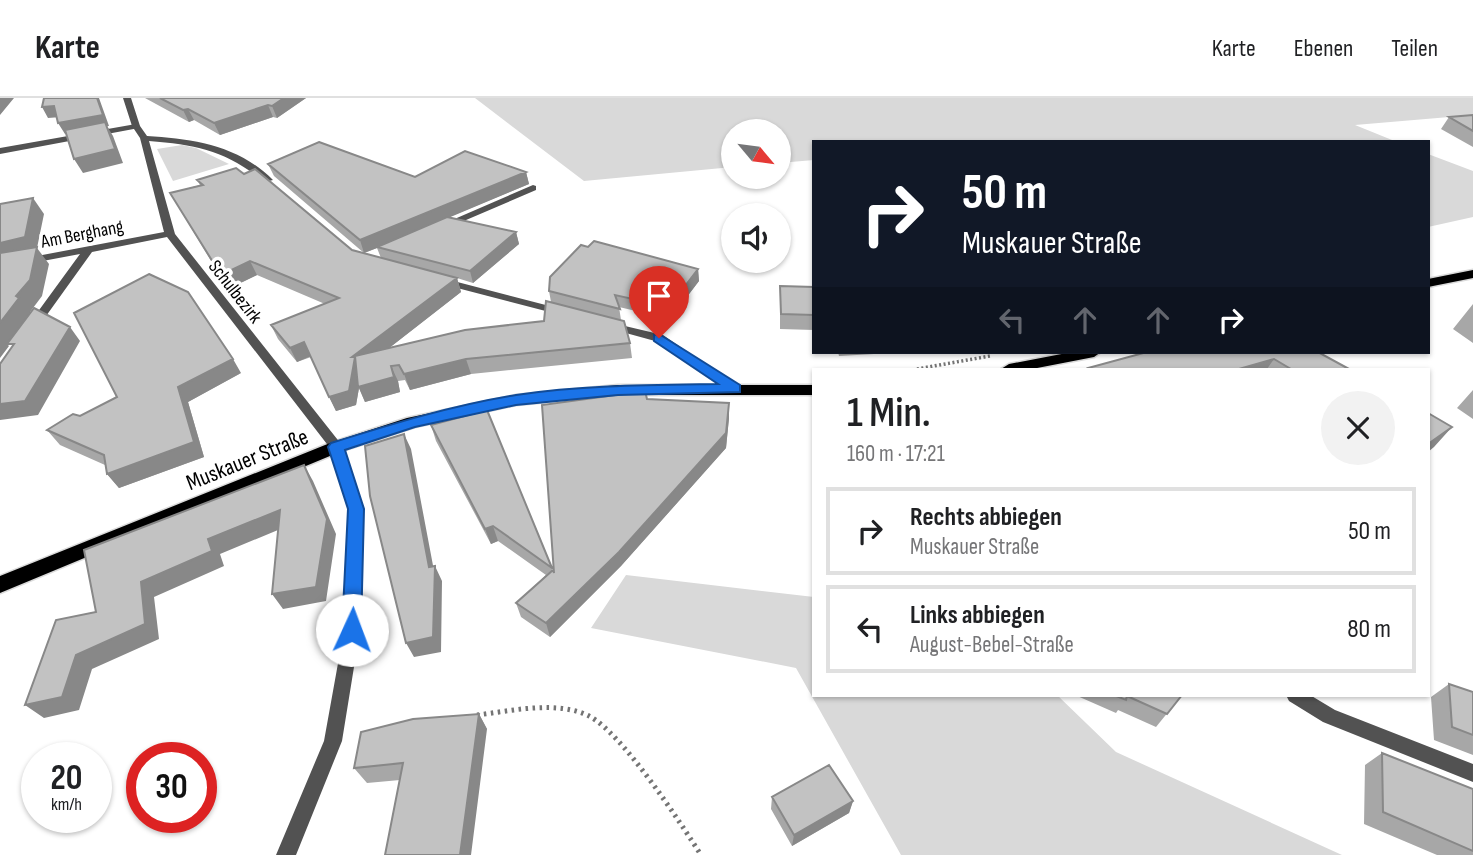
<!DOCTYPE html>
<html lang="de">
<meta charset="utf-8">
<style>
:root{--surface:#fff;--page:#f2f2f2;--text:#202124;--muted:#757577;--line:#e0e0e0}
body{margin:0;font-family:"Sofia Sans Condensed",sans-serif;background:var(--page);color:var(--text);height:100vh;display:flex;flex-direction:column;font-size:26px;white-space:nowrap}
*{box-sizing:border-box;margin:0}
p{font-size:23px;color:var(--muted)}
.icon{flex:none;width:38px;height:38px;fill:none;stroke:currentColor;stroke-width:2;stroke-linecap:round;stroke-linejoin:round}
.map{position:relative;flex:1;overflow:hidden}
.panel{position:absolute;left:812px;top:270px;width:618px;height:329px;display:flex;flex-direction:column;background:var(--surface);border-radius:0px;box-shadow:0 2px 5px #0004}
.panel>*{flex:none}
.guide{position:absolute;left:812px;top:42px;width:618px;height:214px;border-radius:0px;box-shadow:0 2px 5px #0004;background:#111827;color:#fff;overflow:hidden}
.needle{width:46px;rotate:119deg}
.buttons{position:absolute;left:721px;top:21px;display:grid;gap:14px}
.buttons a{display:grid;place-items:center;width:70px;height:70px;border-radius:50%;background:var(--surface);box-shadow:0 2px 5px #0004;font-size:35px}
.speed{position:absolute;left:21px;top:644px;display:flex;gap:14px;font-size:35px;font-weight:700;text-align:center}
.speed>*{display:grid;place-content:center;width:91px;height:91px;border-radius:50%;background:var(--surface);box-shadow:0 2px 5px #0004;line-height:1}
.speed small{font-size:18px;font-weight:400}
.speed .limit{border:10px solid #d22;background:#fff;color:#111}
.pin{position:absolute;display:grid;place-items:center;width:60px;height:60px;color:#fff;margin:-72px -30px;border-radius:50% 50% 50% 0;rotate:-45deg;box-shadow:0 0 7px #0007}
.pin .icon{rotate:45deg}
.me{position:absolute;width:77px;margin:-38px;rotate:2deg;stroke-linejoin:round;filter:drop-shadow(0 0 5px #0008)}
.turn{display:flex;align-items:center;gap:24px;height:147px;padding:0 35px;font-size:32px}
.turn .icon{width:91px;height:91px;stroke-width:2.5}
.turn b{display:block;font-size:49px;line-height:60px}
.lanes{display:flex;align-items:center;height:66px;padding:0 35px;background:#0003;justify-content:center;gap:35px;direction:ltr}
.lanes .off{opacity:.35}
.round{display:grid;place-items:center;flex:none;width:74px;height:74px;border-radius:37px;background:var(--page)}
.overview{display:flex;align-items:center;justify-content:space-between;height:119px;padding:0 35px}
h1{font-size:42px;font-weight:600;line-height:52px}
ul{padding:0;list-style:none}
li{display:flex;align-items:center;gap:21px;height:88px;margin:0 14px 10px;padding:0 21px;border:4px solid var(--line);border-radius:0px}
li div{flex:1}
li b{display:block;font-size:26px}
li em{font-style:normal}
header{display:flex;align-items:center;gap:42px;box-sizing:border-box;height:98px;padding:0 35px;background:var(--surface);border-bottom:2px solid var(--line)}
header strong{font-size:33px}
nav{display:flex;gap:38px;margin-inline-start:auto;font-size:24px}
.map>svg:first-child{display:block}
</style>
<header>
<strong>Karte</strong>
<nav><a>Karte</a><a>Ebenen</a><a>Teilen</a></nav>
</header>
<div class="map">
<svg width="1473" height="757" viewBox="0 0 1473 757">
<rect width="100%" height="100%" fill="#fff"/>
<path fill="#d9d9d9" d="M475 0H1473V17L1355 27 1397 44H814V62L779 65V33H733V69L584 83Z
M182 47 196 50 229 66 173 83 157 51Z
M1428 56 1473 73V119L1428 129Z
M626 477 814 499V597H1057L1116 654 1342 757H901L796 570 591 530Z"/>
<g fill="none" stroke-linecap="round" stroke-linejoin="round">
<g stroke="#dbdbdb" stroke-width="3">
<path id="primary" d="M1473 172V180L1428 189V181Z
M1072 254H1101L1094 259 1032 271H1001L1009 266Z
M618 287H814V297H618L516 307 415 329 342 353 0 495V478L330 345 407 320 516 297Z"/>
</g>
<path stroke="#747474" stroke-width="3.5" stroke-dasharray="2 2.5" stroke-linecap="butt" d="M917 271 990 258"/>
<path stroke="#747474" stroke-width="5" stroke-dasharray="2.5 4.5" stroke-linecap="butt" d="M477 617C511 613 557 602 589 618 622 635 680 724 701 757"/>
<path fill="#525252" fill-rule="evenodd" d="M136 26 140 28 139 30 0 56V50Z"/>
<path fill="#525252" fill-rule="evenodd" d="M123 0H131L140 28 147 38C193 41 238 47 273 82L265 84C226 53 198 47 149 43L175 136 341 346 363 411 360 532 342 643 296 757H276L324 643 344 532 349 411 330 350 167 139 92 154 36 232 32 234 26 230 80 156 0 171V165L164 134 140 40 132 28Z
M533 87 536 88V92L445 131 436 129Z
M442 180 565 212 567 214 561 217 438 185V181Z
M608 224 663 237 741 291 735 295 731 294 655 243 604 229V225Z
M1286 597H1310L1335 612 1473 666V684L1323 624 1289 603Z"/>
<use href="#primary" fill="#000" fill-rule="evenodd"/>
</g>
<path fill="#a7a7a7" d="M145 0H306L277 20 273 19 220 37 194 22 189 24Z
M1473 17V49L1441 31 1449 19Z
M268 66 415 79 526 74 529 86 449 119 516 134 519 146 473 185 457 180 461 194 389 250 544 223 551 204 549 193 698 171 699 183 670 221 619 209 621 222 630 245 632 260 471 276 410 292 405 282 398 283 400 294 365 304 359 290 356 307 336 313 311 259 297 264 278 241 271 227 325 206 257 177 228 191 170 95 200 87 197 82 244 76 352 152 381 160 377 150 364 155 274 78Z
M780 188 814 189V232L780 231Z
M1473 206V245L1453 231Z
M838 254H909L839 258Z
M1318 254 1349 271H1087L1088 270Z
M241 275 188 304 204 359 119 390 107 376 105 367 60 347 47 332 80 318Z
M1473 292V321L1457 310Z
M647 301 729 320 726 350 621 468 550 539 521 519 516 505 546 477 498 443 491 446 436 343 431 327 552 470 554 475Z
M1449 586 1473 595V657L1434 642 1431 599Z
M1075 597H1182L1156 629 1118 612 1116 615Z
M479 616 487 631 400 682 367 685 354 670Z
M1382 655 1473 691V757H1437L1364 726 1365 667Z
M772 699 853 703 849 715 792 748 771 711Z"/>
<path fill="#888" d="M0 0H14L0 17Z
M97 0H99L109 28H107L113 38 123 65 83 75 74 61 107 29 65 36 58 25Z
M284 0H306L277 20 272 8Z
M268 7 273 19 220 37 214 25Z
M54 8 61 19 48 20 42 9Z
M188 11 194 22 189 24 183 12Z
M526 74 529 86 379 149H377V150L364 155 360 142Z
M33 100 44 116 37 150 49 166 42 198 30 214 32 217 7 246 9 248 0 260V225L16 198 0 164V145Z
M516 134 519 146 473 185 470 173Z
M250 163 257 177 228 191 221 177Z
M698 171 699 183 670 221 669 209Z
M457 180 461 194 361 272 391 268 398 283 400 294 365 304 359 290 356 307 336 313 329 299 352 259Z
M70 229 80 243 38 317 0 322V306Z
M304 244 311 258 297 264 290 250Z
M233 261 241 275 188 304 204 359 119 390 107 376 178 289Z
M466 261 471 276 410 292 404 276Z
M1274 261 1267 271H1239Z
M729 305V320L726 350 621 468 550 539 546 525Z
M1452 329 1434 349 1428 354V346Z
M404 336 411 351 435 478V468L442 483 441 554 414 559 406 545 429 469Z
M304 367 313 383 336 436 326 503 283 511 272 496Z
M280 412 290 427 220 456 224 468 154 499 159 541 92 571 79 612 44 620 25 607 76 557 141 484 208 441Z
M493 428 498 443 491 446 485 431Z
M479 616 487 631 471 757H460Z
M853 703 849 715 792 748 794 737Z"/>
<path fill="#c2c2c2" stroke="#888" stroke-width="2" d="M44 0H97L103 17 58 25 54 8 42 9Z
M160 0H284L272 8 268 7 214 25 188 11 183 12Z
M1473 17V33L1449 19Z
M105 24 115 51 74 61 65 32Z
M319 44 415 79 465 53 526 74 360 142 268 66Z
M236 70 244 76 255 71 352 152 457 180 352 259H355L349 293 329 299 304 244 290 250 271 227 339 200 250 163 221 177 170 95 203 87 197 82Z
M33 100 25 139 0 145V106Z
M447 119 516 134 470 173 377 149Z
M594 143 698 171 669 209 615 197 620 211 549 193 550 179 581 147 588 149Z
M37 149 30 182 16 198 19 200 0 225V155Z
M149 176 188 194 233 261 178 289 194 344 107 376 104 357 47 332 73 316 80 318 117 299 74 215Z
M780 188 814 189V217L781 216Z
M546 203 624 223 630 245 466 261 404 276 399 267 391 268 394 279 358 289 355 258 465 232 544 223Z
M34 210 70 229 25 303 0 306V266L14 246H7Z
M1147 254H1318L1349 271H1291L1274 261 1239 271H1089L1088 270Z
M645 293 647 301 729 305 726 335 619 454 546 525 516 505 553 472 554 475 542 307Z
M487 312 552 470 493 428 485 431 431 327Z
M1428 315 1452 329 1428 346Z
M404 336 429 469 435 468 433 539 406 545 370 398 365 348Z
M304 367 327 421 316 489 272 496 280 412 208 441 212 453 141 484 145 526 76 557 62 599 25 607 56 522 96 514 84 452Z
M1449 586 1473 594V637L1452 629Z
M1114 597H1182L1167 616 1127 598 1126 602Z
M479 616 460 757H385L403 665 354 670 361 634 413 621Z
M1382 655 1473 691V753L1383 714Z
M829 667 853 703 794 737 772 699Z"/>
<path fill="#1a73e8" stroke="#114b97" stroke-width="2" d="M659 236 740 287V294L618 297 516 307 415 329 345 352 364 411 361 532 358 537 352 540 345 537 342 532 348 411 328 349 331 345C392 326 453 307 516 297 583 287 651 287 718 286L654 243V237Z"/>
<g text-anchor="middle" stroke-width="7" stroke-linejoin="round" paint-order="stroke">
<g font-size="19" fill="#000" stroke="#fff">
<text transform="translate(82 135) rotate(-11)" y="7">Am Berghang</text>
<text transform="translate(236 193) rotate(52)" y="7">Schulbezirk</text>
</g>
<g font-size="23" fill="#000" stroke="#fff">
<text transform="translate(247 361) rotate(-22)" y="8">Muskauer Straße</text>
</g>
</g>
</svg>
<div class="buttons">
<a><svg class="needle" viewBox="-14 -14 28 28"><path d="M0-13l5 13h-10z" fill="#e53935"/><path d="M0 13l5-13h-10z" fill="#757577"/></svg></a>
<a><svg class="icon" aria-label="sound" viewBox="0 0 24 24"><path d="M4 9h4l5-4v14l-5-4H4zM17 9q2 3 0 6"/></svg></a>
</div>
<div class="speed"><div>20<small>km/h</small></div><div class="limit">30</div></div>
<div class="pin" style="left:659px;top:240px;background:#d93025"><svg class="icon" aria-label="arrive" viewBox="0 0 24 24"><path d="M6 21V4h12l-3 4 3 4H6"/></svg></div>
<svg class="me" style="left:352px;top:532px" viewBox="-20 -20 40 40"><circle r="19" fill="#fff"/><path d="M0-13L10 11 0 6-10 11z" fill="#1a73e8"/></svg>
<div class="guide">
<div class="turn"><svg class="icon" aria-label="right" viewBox="0 0 24 24"><path d="M7 20v-9h11M14 6l5 5-5 5"/></svg><div><b>50 m</b>Muskauer Straße</div></div>
<div class="lanes"><svg class="icon off" aria-label="left" viewBox="0 0 24 24"><path d="M17 20v-9H6M10 6l-5 5 5 5"/></svg><svg class="icon off" aria-label="ahead" viewBox="0 0 24 24"><path d="M12 20V5M6 11l6-6 6 6"/></svg><svg class="icon off" aria-label="ahead" viewBox="0 0 24 24"><path d="M12 20V5M6 11l6-6 6 6"/></svg><svg class="icon" aria-label="right" viewBox="0 0 24 24"><path d="M7 20v-9h11M14 6l5 5-5 5"/></svg></div>
</div>
<section class="panel">
<div class="overview"><div><h1>1 Min.</h1><p>160 m · 17:21</p></div><a class="round"><svg class="icon" aria-label="close" viewBox="0 0 24 24"><path d="M6 6l12 12M18 6L6 18"/></svg></a></div>
<ul>
<li><svg class="icon" aria-label="right" viewBox="0 0 24 24"><path d="M7 20v-9h11M14 6l5 5-5 5"/></svg><div><b>Rechts abbiegen</b><p>Muskauer Straße</p></div><em>50 m</em></li>
<li><svg class="icon" aria-label="left" viewBox="0 0 24 24"><path d="M17 20v-9H6M10 6l-5 5 5 5"/></svg><div><b>Links abbiegen</b><p>August-Bebel-Straße</p></div><em>80 m</em></li>
</ul>
</section>
</div>
